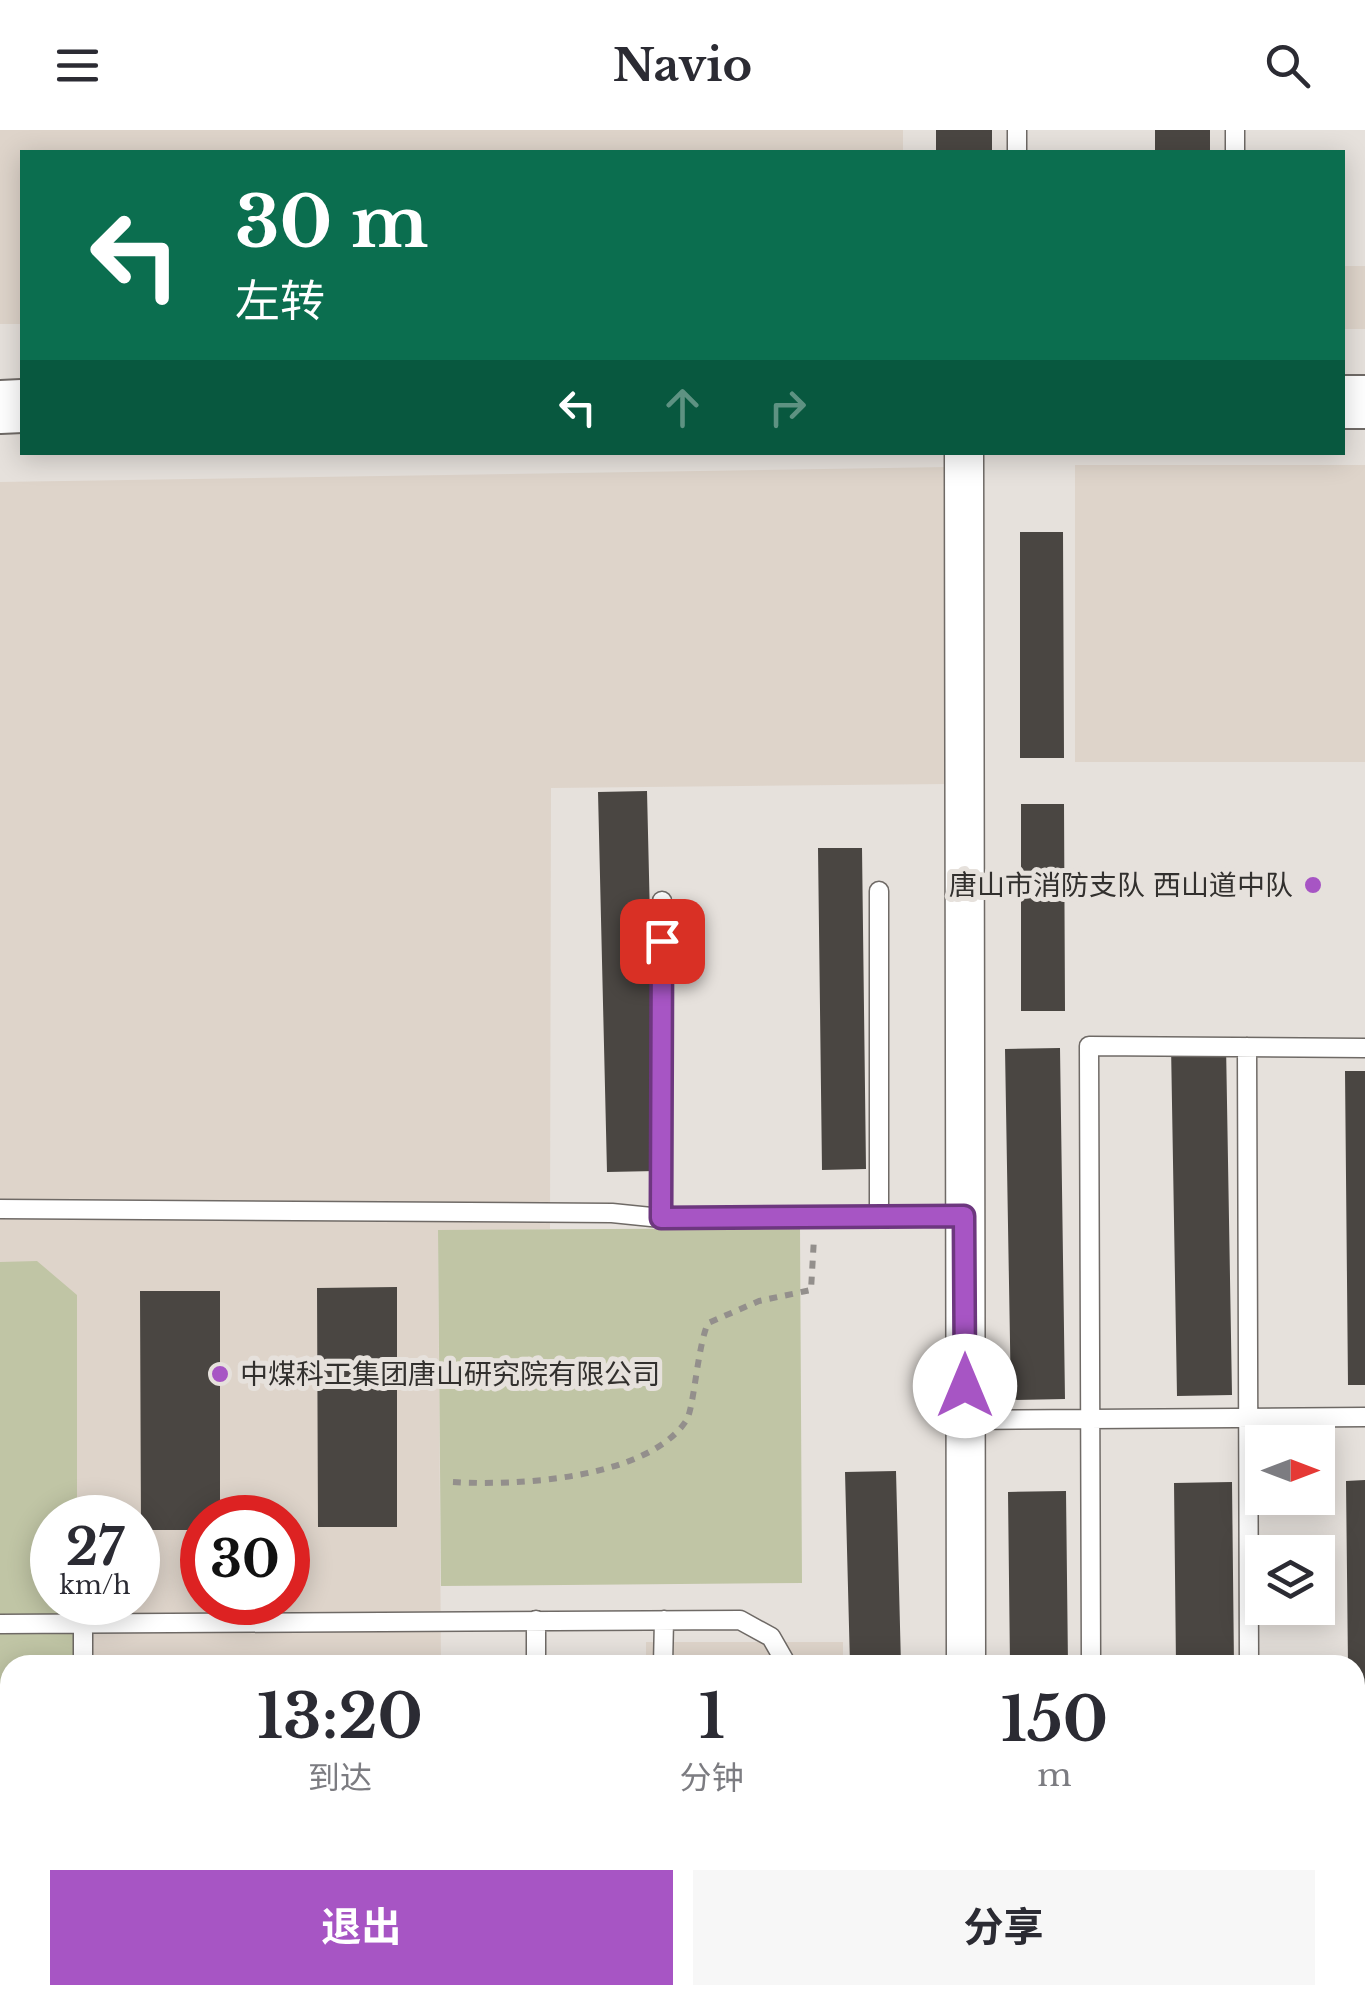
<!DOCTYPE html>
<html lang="zh">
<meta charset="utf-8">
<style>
:root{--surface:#fff;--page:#f7f7f7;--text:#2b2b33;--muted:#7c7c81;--accent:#a755c4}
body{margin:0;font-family:"Libre Baskerville","Noto Sans SC",serif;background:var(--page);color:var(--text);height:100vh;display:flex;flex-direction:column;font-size:38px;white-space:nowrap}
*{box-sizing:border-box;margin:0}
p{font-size:32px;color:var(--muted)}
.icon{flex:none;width:55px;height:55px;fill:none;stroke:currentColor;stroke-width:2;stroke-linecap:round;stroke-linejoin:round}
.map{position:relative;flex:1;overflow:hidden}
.side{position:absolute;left:0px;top:1525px;width:1365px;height:350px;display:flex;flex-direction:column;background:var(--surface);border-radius:30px 30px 0 0;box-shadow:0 5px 25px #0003}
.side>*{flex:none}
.top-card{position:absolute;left:20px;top:20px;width:1325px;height:305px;border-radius:0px;box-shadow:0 5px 25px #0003;background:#0b6e4f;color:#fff;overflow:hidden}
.needle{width:65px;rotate:90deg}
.fabs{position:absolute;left:1245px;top:1295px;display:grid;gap:20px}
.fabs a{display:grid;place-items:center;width:90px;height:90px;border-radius:0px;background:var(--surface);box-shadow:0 5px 25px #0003;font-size:50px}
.speed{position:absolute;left:30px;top:1365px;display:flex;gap:20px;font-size:50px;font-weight:700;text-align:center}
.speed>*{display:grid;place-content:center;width:130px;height:130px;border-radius:50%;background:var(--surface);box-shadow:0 5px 25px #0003;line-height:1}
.speed small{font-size:25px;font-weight:400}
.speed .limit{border:15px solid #d22;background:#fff;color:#111}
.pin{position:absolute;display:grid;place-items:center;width:85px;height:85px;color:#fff;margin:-42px;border-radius:20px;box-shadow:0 5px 15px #0006}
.me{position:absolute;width:110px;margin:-55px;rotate:0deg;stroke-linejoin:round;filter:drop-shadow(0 0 8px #0008)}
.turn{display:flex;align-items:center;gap:35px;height:210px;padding:0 50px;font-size:45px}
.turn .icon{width:130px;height:130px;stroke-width:2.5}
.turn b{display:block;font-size:70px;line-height:85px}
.lanes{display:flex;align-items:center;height:95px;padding:0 50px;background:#0003;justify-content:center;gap:50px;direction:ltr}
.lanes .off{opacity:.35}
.eta{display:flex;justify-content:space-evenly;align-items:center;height:170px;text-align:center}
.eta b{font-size:60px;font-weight:700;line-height:70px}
.primary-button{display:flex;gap:20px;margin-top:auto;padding:20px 50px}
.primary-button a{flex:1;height:115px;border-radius:0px;background:var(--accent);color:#fff;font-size:40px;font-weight:700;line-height:115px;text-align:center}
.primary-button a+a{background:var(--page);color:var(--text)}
header{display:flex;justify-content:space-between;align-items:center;height:130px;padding:0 50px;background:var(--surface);font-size:45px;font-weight:700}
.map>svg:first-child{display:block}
</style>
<header><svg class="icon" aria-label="menu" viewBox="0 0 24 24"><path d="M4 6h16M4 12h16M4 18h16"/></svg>Navio<svg class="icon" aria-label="search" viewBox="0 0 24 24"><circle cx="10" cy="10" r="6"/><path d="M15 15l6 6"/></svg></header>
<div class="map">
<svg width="1365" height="1875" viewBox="0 0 1365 1875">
<rect width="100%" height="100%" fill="#e6e1dc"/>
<path fill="#ded4ca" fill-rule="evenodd" d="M0 0H903V22H22V194H0Z
M1342 136H1365V199H1343Z
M1075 335H1365V632H1075Z
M947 337V654L551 658 550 1099 438 1101 441 1535H10V1865H442L443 1870 646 1871V1865H843V1875H0V352ZM52 1388H138V1472H52ZM202 1388H288V1472H202Z
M646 1512H843V1535H646Z"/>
<path fill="#c0c5a5" d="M800 1098 802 1453 441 1456 438 1100Z
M37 1131 77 1165V1387L52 1388V1472L76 1473V1535H10V1856L0 1857V1132Z
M1016 1865H1304V1875H1016Z"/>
<path fill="#4a4642" d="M936 0H992V22H936Z
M1155 0H1210V22H1155Z
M1020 402H1063L1064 628H1020Z
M647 661 656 1041 607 1042 598 662Z
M1021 674H1064L1065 881H1021Z
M818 718H862L866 1039 822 1040Z
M1226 914 1232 1265 1177 1266 1171 915Z
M1060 918 1065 1269 1011 1270 1005 919Z
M1345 941H1365V1255H1348Z
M397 1157V1397H318L317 1158Z
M140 1161H220V1388H202V1400H141Z
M896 1341 901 1535H850L845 1342Z
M1365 1350V1664L1355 1665V1535H1348L1346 1351Z
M1232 1352 1234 1535H1176L1174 1353Z
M1066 1361 1068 1535H1010L1008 1362Z
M1355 1762H1365V1875H1346V1865H1355Z
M477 1865H531L532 1875H478Z
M597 1865H651V1875H597Z
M881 1865H932V1875H881Z"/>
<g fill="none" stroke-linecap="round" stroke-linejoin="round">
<g stroke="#6f6a66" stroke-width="21">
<path id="service" d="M1235 0V22
M1017 22V0
M879 761V1087
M1247 917 1249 1535
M0 1079 612 1083 661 1088 964 1087
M661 1088 662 771
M965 1290 1365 1287
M536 1490V1535
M0 1494 740 1490 771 1507 787 1535
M83 1535V1493
M663 1535 664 1490
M1091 1535 1089 916 1365 918
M82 1875V1865"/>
</g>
<g stroke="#6f6a66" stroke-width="41">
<path id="minor" d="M964 322 966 1535
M1355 1692H1365
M978 1865V1875"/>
</g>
<g stroke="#6f6a66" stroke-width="56">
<path id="secondary" d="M1342 272H1365
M0 277 22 276"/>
</g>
<path stroke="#938f8c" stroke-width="6" stroke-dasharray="8 8" stroke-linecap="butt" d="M453 1352C517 1356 647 1349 686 1291 694 1280 697 1218 708 1193L759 1171 811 1160 814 1108"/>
<use href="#service" stroke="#fff" stroke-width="18"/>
<use href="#minor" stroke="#fff" stroke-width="38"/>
<use href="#secondary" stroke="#fff" stroke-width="52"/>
</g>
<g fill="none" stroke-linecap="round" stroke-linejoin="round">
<g stroke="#6d377f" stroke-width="25">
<path id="route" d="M662 811 661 1088 964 1086 965 1256"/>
</g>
<use href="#route" stroke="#a755c4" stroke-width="18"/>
</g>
<g fill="#a755c4" stroke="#e6e1dc" stroke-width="4">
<circle cx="1313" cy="755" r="10"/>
<circle cx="220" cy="1244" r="10"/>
</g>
<g text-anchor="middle" stroke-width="10" stroke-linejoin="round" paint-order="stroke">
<g font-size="28" fill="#32302e" stroke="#e6e1dc" text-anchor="end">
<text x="1293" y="765">唐山市消防支队 西山道中队</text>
<text x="240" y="1254" text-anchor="start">中煤科工集团唐山研究院有限公司</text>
</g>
</g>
</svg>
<div class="fabs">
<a><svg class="needle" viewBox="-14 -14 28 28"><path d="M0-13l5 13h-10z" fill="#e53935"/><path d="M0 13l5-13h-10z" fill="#7c7c81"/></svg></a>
<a><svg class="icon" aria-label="layers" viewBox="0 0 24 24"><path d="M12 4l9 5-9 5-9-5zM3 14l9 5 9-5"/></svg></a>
</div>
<div class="speed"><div>27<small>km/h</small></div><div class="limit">30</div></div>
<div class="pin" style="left:662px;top:811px;background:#d93025"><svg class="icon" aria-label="arrive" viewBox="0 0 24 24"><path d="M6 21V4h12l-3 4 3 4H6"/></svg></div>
<svg class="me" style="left:965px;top:1256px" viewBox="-20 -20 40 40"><circle r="19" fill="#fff"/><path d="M0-13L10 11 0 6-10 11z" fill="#a755c4"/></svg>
<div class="top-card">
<div class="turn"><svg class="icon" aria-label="left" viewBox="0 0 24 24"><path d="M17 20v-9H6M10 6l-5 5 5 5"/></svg><div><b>30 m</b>左转</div></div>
<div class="lanes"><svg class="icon" aria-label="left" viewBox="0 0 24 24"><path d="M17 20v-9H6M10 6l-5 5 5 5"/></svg><svg class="icon off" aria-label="ahead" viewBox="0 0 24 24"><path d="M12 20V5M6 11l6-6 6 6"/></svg><svg class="icon off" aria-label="right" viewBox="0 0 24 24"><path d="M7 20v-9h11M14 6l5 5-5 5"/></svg></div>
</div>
<section class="side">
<div class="eta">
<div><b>13:20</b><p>到达</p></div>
<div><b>1</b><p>分钟</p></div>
<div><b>150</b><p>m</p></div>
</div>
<div class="primary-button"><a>退出</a><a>分享</a></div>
</section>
</div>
